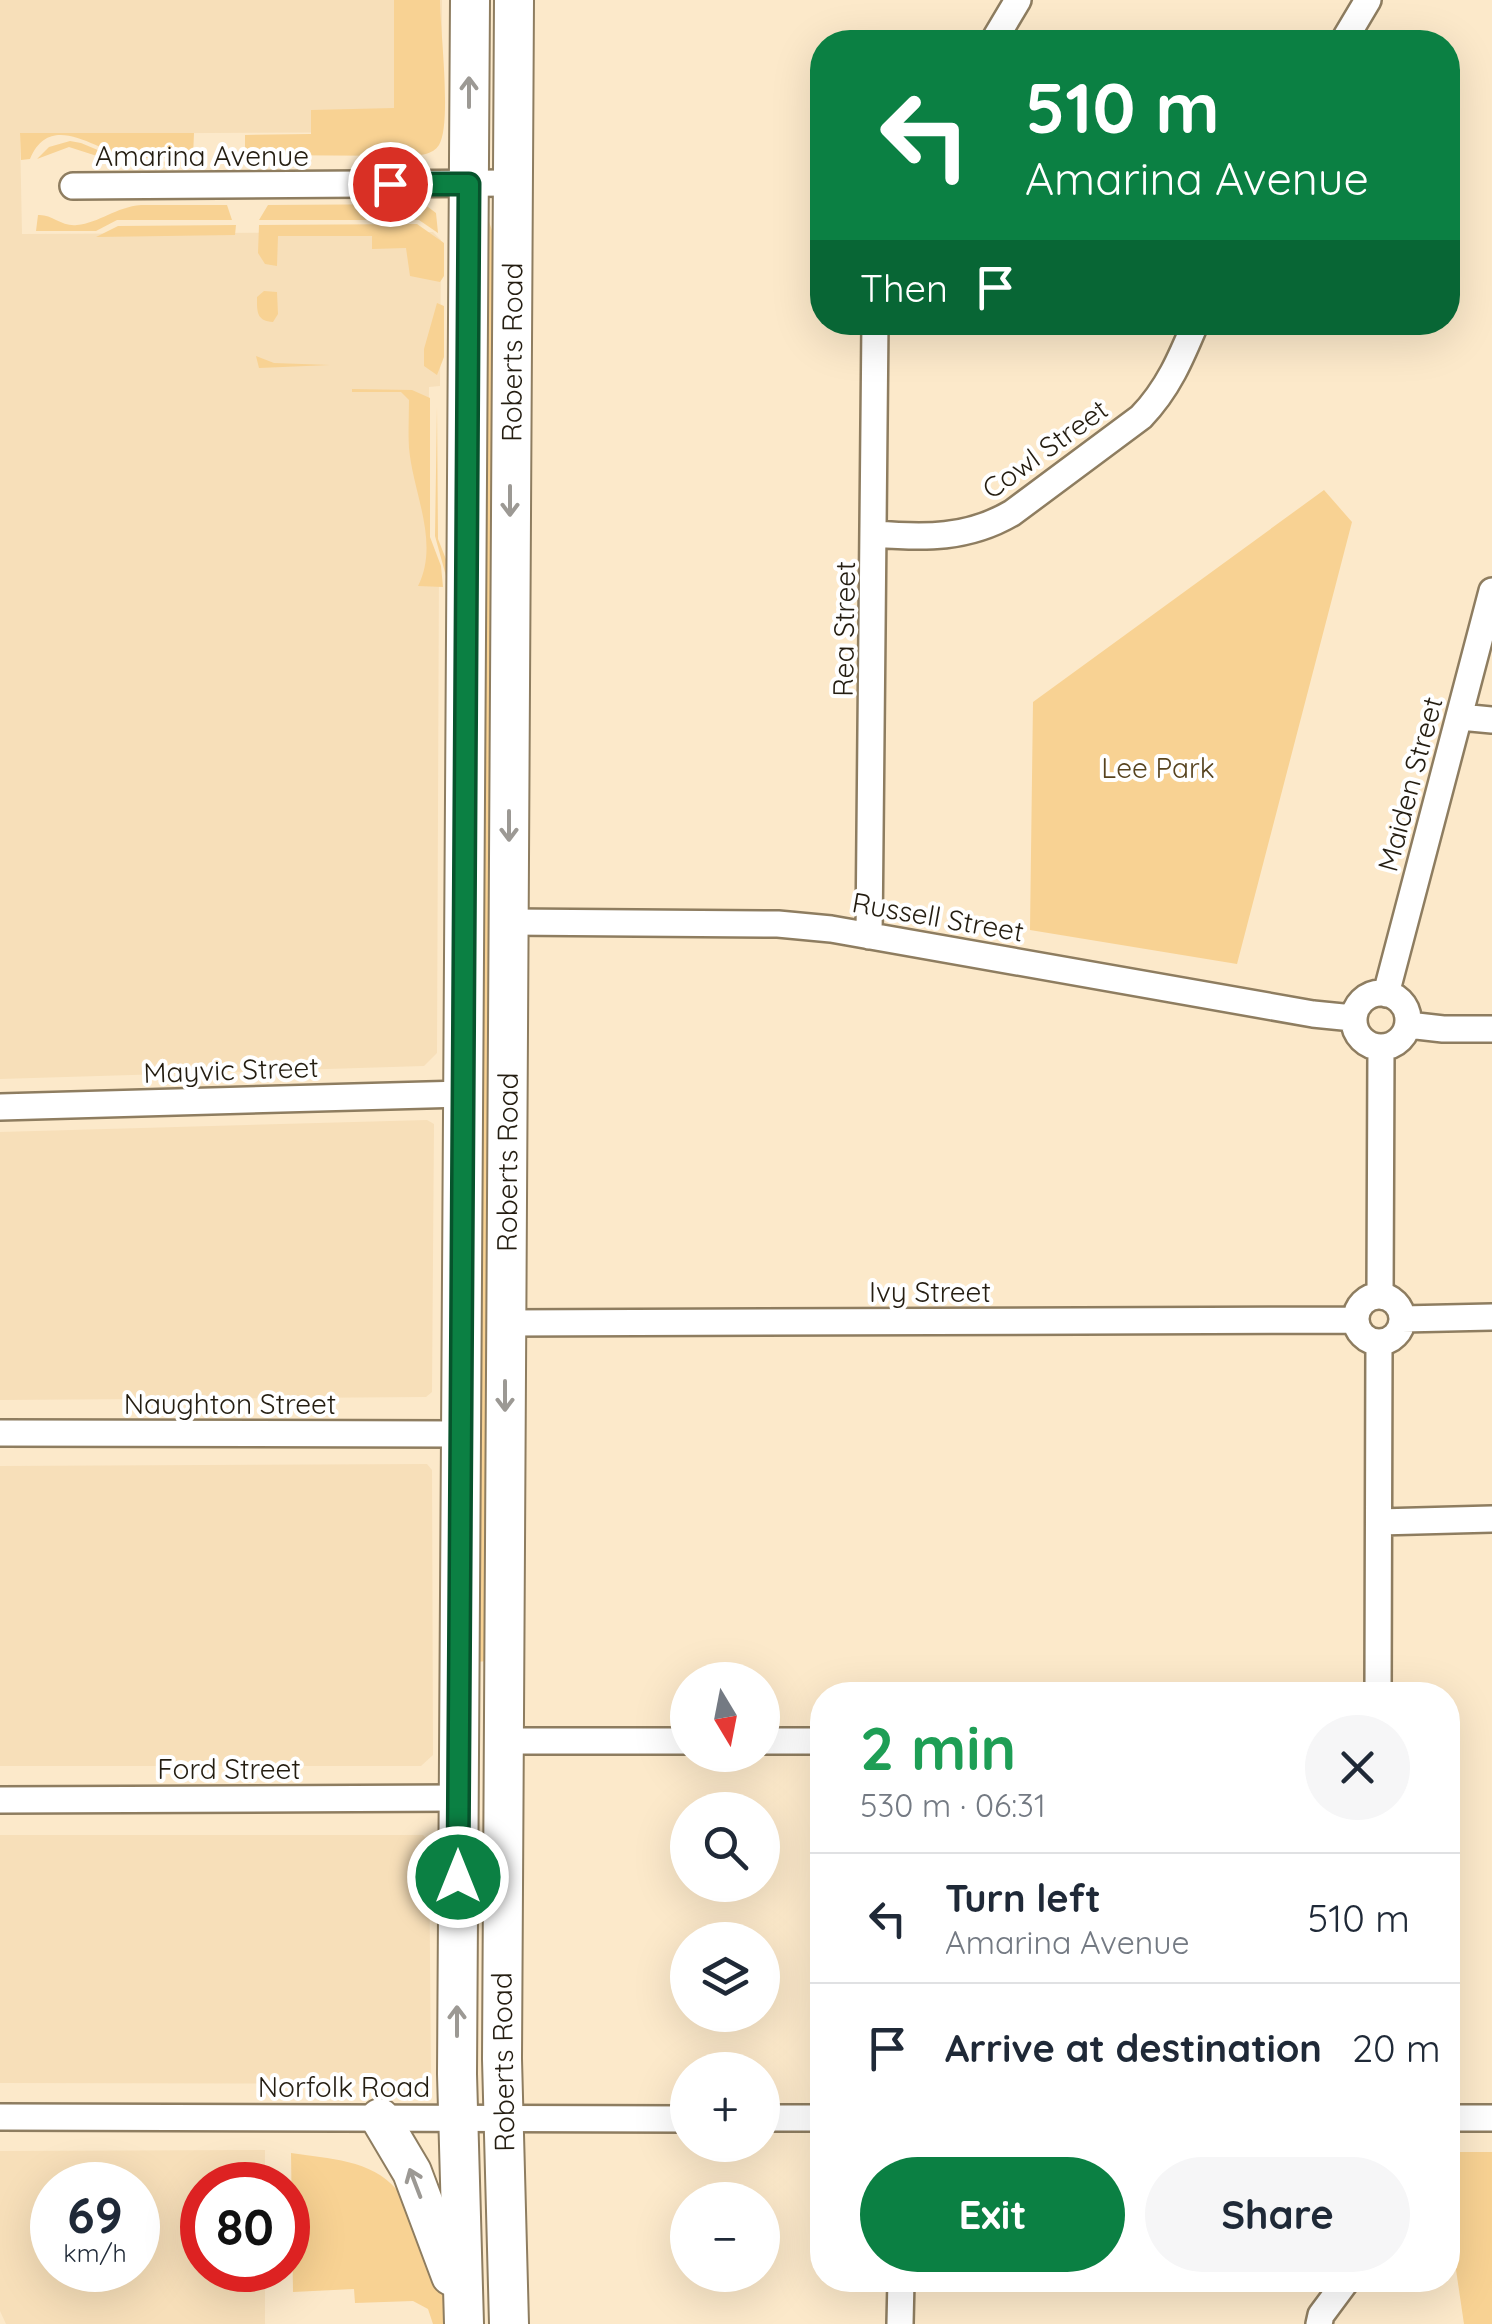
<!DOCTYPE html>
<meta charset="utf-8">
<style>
:root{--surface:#fff;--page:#f6f6f7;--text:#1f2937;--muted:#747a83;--line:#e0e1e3;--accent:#0b8043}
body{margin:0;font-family:Quicksand,sans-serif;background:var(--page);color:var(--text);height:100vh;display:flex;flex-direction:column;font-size:38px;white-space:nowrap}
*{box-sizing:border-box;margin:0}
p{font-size:32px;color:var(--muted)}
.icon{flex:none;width:55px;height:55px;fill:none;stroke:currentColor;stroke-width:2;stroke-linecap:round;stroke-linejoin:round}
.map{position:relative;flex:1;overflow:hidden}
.details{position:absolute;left:810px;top:1682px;width:650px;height:610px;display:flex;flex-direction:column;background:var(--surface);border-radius:40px;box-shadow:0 10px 40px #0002}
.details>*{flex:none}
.banner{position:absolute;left:810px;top:30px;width:650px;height:305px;border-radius:40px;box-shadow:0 10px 40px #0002;background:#0b8043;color:#fff;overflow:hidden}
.needle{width:65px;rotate:170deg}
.controls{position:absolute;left:670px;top:1662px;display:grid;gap:20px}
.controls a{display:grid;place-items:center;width:110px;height:110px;border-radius:50%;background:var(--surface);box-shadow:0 10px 40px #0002;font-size:50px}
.speed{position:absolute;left:30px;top:2162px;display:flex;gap:20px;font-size:50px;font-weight:700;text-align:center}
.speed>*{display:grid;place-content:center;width:130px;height:130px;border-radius:50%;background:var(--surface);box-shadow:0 10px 40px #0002;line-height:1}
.speed small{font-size:25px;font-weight:400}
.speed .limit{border:15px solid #d22;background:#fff;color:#111}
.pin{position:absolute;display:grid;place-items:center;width:85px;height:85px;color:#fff;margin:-42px;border:5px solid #fff;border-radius:50%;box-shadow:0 2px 10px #0007}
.me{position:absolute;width:110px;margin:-55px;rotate:0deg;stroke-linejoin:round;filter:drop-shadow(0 0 8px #0008)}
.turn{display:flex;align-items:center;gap:35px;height:210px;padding:0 50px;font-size:45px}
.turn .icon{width:130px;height:130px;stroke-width:2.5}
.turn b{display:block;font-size:70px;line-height:85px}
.then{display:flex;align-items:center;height:95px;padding:0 50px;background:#0003;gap:20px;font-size:38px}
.round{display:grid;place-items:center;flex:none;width:105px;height:105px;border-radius:52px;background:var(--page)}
.summary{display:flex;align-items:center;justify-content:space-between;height:170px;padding:0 50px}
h1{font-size:60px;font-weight:800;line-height:75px;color:#1e9e55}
.cta{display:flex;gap:20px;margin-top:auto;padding:20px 50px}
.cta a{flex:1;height:115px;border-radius:60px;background:var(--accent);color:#fff;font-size:40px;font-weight:800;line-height:115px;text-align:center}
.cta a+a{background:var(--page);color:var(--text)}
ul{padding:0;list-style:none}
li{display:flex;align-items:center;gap:30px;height:130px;padding:0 50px;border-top:2px solid var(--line)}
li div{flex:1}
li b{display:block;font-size:38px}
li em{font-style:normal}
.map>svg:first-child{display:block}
</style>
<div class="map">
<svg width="1492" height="2324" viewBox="0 0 1492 2324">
<rect width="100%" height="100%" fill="#fce9ca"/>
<path fill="#f7dfb9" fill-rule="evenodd" d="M0 0H442V122L433 132 20 134 22 234 433 232 441 240 440 386 429 387 427 553 439 564 437 1053 424 1066 0 1079Z
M427 1120 434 1124 432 1392 426 1397 0 1400V1132Z
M427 1464 432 1470 433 1755 421 1766H0V1466Z
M0 1835H423L429 1842 431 2074 423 2084 0 2083Z
M265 2150V2185H202V2270H265V2324H6L0 2311V2151ZM138 2185V2270H52V2185Z"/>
<path fill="#f8d293" d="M394 0H440C440 29 452 124 439 145 433 155 420 155 410 156L245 155V135L311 134V110L394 108Z
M20 133H194L193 157C172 157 150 159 129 157 97 152 51 109 30 159L21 160Z
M70 141 81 143 124 161 194 162 193 166 125 165 69 147 37 159 49 147Z
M424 204 436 213 438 233 419 220H259L268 205Z
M141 205H227L232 220H117L96 231H36L38 215C52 214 62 227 77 225 99 223 116 207 141 205Z
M487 216 497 245 489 1661 475 1662Z
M417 224 444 243V276L440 282 410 276 406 248 372 249V236H278L277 266 265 264 258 253 259 225Z
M236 225 235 235 96 237 118 226Z
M264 291 277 292 278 314 273 322C256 321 257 311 257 297Z
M437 303 444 306V357L437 375 424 366V349Z
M256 356 274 363 330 365 259 368Z
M352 389 412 390 430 398V537L441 566 443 587 418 586C440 543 413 493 409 448 408 432 409 416 409 400L401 392H352Z
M437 407 438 539 449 567V587L435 536Z
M1324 490 1352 522 1237 964 1030 930 1033 702Z
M1448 2152H1492V2324H1464L1450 2229H1448Z
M291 2153C329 2159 371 2159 397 2190L409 2183 443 2287 448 2324H433L428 2309 413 2301 355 2303 354 2289 293 2292Z"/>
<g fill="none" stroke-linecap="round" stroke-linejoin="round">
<g stroke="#8e7d60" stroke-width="30">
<path id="minor" d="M993 42 1018 0
M1343 42 1368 0
M73 186 512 183
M875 534C924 538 968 539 1012 513L1141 417C1168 389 1181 358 1196 322
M1460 717 1492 720
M509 922 778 924 831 929 1313 1014 1353 1018
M869 936 875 322
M1354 1020a27 27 0 1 1 54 0a27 27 0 1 1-54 0Z
M1386 994 1492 591
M1408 1025 1443 1029H1492
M0 1107 463 1094
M1380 1296 1381 1047
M1356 1319a23 23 0 1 1 46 0a23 23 0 1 1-46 0Z
M1402 1319 1492 1317
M505 1323 1356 1320
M0 1433 459 1434
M1379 1522 1492 1519
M1378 1695 1379 1342
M504 1741H688
M762 1741H822
M0 1800 458 1798
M0 2117 688 2119
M762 2118H822
M1448 2118H1492
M900 2324 901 2280
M1319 2324 1321 2315 1347 2280"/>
</g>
<g stroke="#8e7d60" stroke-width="42">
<g id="highway">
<path d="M380 2118 412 2172 451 2276"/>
<path d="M464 2324 457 2074 470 0"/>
<path id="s1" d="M509 2324 502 2059 514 0"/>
</g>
</g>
<use href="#minor" stroke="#fff" stroke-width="25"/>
<use href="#highway" stroke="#fff" stroke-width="38"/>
</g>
<defs><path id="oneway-shaft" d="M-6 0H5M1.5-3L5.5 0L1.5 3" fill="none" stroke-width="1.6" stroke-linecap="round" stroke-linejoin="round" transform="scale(2.5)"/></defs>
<g stroke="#9c9994">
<use href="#oneway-shaft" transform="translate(469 92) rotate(-90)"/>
<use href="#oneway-shaft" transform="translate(510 501) rotate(90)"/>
<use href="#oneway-shaft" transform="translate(509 826) rotate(90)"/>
<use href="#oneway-shaft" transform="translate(505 1396) rotate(90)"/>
<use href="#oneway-shaft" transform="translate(457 2021) rotate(-90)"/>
<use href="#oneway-shaft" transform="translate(415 2183) rotate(-111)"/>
</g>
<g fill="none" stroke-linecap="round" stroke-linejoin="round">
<g stroke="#07532c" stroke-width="25">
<path id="route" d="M390 184H469L458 1877"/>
</g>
<use href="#route" stroke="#0b8043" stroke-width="18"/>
</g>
<g text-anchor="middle" stroke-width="8" stroke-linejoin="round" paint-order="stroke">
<g font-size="28" fill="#241d11" stroke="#fff">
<text x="202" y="166">Amarina Avenue</text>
<text dy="10" stroke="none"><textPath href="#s1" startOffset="1972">Roberts Road</textPath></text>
<text transform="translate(1045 449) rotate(-36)" y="10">Cowl Street</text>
<text transform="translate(844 629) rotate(-89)" y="10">Rea Street</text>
<text transform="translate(1410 784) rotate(-75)" y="10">Maiden Street</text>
<text transform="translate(938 917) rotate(10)" y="10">Russell Street</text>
<text transform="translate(231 1070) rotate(-2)" y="10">Mayvic Street</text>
<text dy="10" stroke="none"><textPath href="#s1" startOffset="1162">Roberts Road</textPath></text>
<text x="930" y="1302">Ivy Street</text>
<text x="230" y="1414">Naughton Street</text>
<text x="229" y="1779">Ford Street</text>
<text transform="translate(503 2062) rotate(-91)" y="10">Roberts Road</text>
<text x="344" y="2097">Norfolk Road</text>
</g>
<g font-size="28" fill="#57431f" stroke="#fff">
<text x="1158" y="778">Lee Park</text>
</g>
</g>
</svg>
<div class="controls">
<a><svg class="needle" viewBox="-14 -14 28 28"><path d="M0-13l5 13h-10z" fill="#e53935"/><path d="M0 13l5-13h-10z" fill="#747a83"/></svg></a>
<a><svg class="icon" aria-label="search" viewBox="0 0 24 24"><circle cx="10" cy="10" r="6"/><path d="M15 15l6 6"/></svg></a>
<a><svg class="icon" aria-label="layers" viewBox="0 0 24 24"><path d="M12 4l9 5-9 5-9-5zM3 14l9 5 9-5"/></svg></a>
<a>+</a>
<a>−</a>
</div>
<div class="speed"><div>69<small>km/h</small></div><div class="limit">80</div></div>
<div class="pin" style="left:390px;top:184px;background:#d93025"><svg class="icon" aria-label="arrive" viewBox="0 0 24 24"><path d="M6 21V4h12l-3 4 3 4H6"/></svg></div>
<svg class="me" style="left:458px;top:1877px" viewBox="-20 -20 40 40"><circle r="17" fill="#0b8043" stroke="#fff" stroke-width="3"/><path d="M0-11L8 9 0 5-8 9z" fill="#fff"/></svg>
<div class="banner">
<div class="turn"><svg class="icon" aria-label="left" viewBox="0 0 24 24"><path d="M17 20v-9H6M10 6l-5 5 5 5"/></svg><div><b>510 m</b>Amarina Avenue</div></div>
<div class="then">Then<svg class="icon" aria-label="arrive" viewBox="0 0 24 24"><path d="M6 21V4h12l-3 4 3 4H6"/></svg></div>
</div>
<section class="details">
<div class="summary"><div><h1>2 min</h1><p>530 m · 06:31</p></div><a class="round"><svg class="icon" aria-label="close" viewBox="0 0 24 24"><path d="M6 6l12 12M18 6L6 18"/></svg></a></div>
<ul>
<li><svg class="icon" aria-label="left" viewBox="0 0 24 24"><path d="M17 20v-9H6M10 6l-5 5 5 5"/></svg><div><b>Turn left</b><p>Amarina Avenue</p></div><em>510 m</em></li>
<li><svg class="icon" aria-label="arrive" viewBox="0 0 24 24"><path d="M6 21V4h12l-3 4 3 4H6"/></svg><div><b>Arrive at destination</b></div><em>20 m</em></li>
</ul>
<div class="cta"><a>Exit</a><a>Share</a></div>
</section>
</div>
